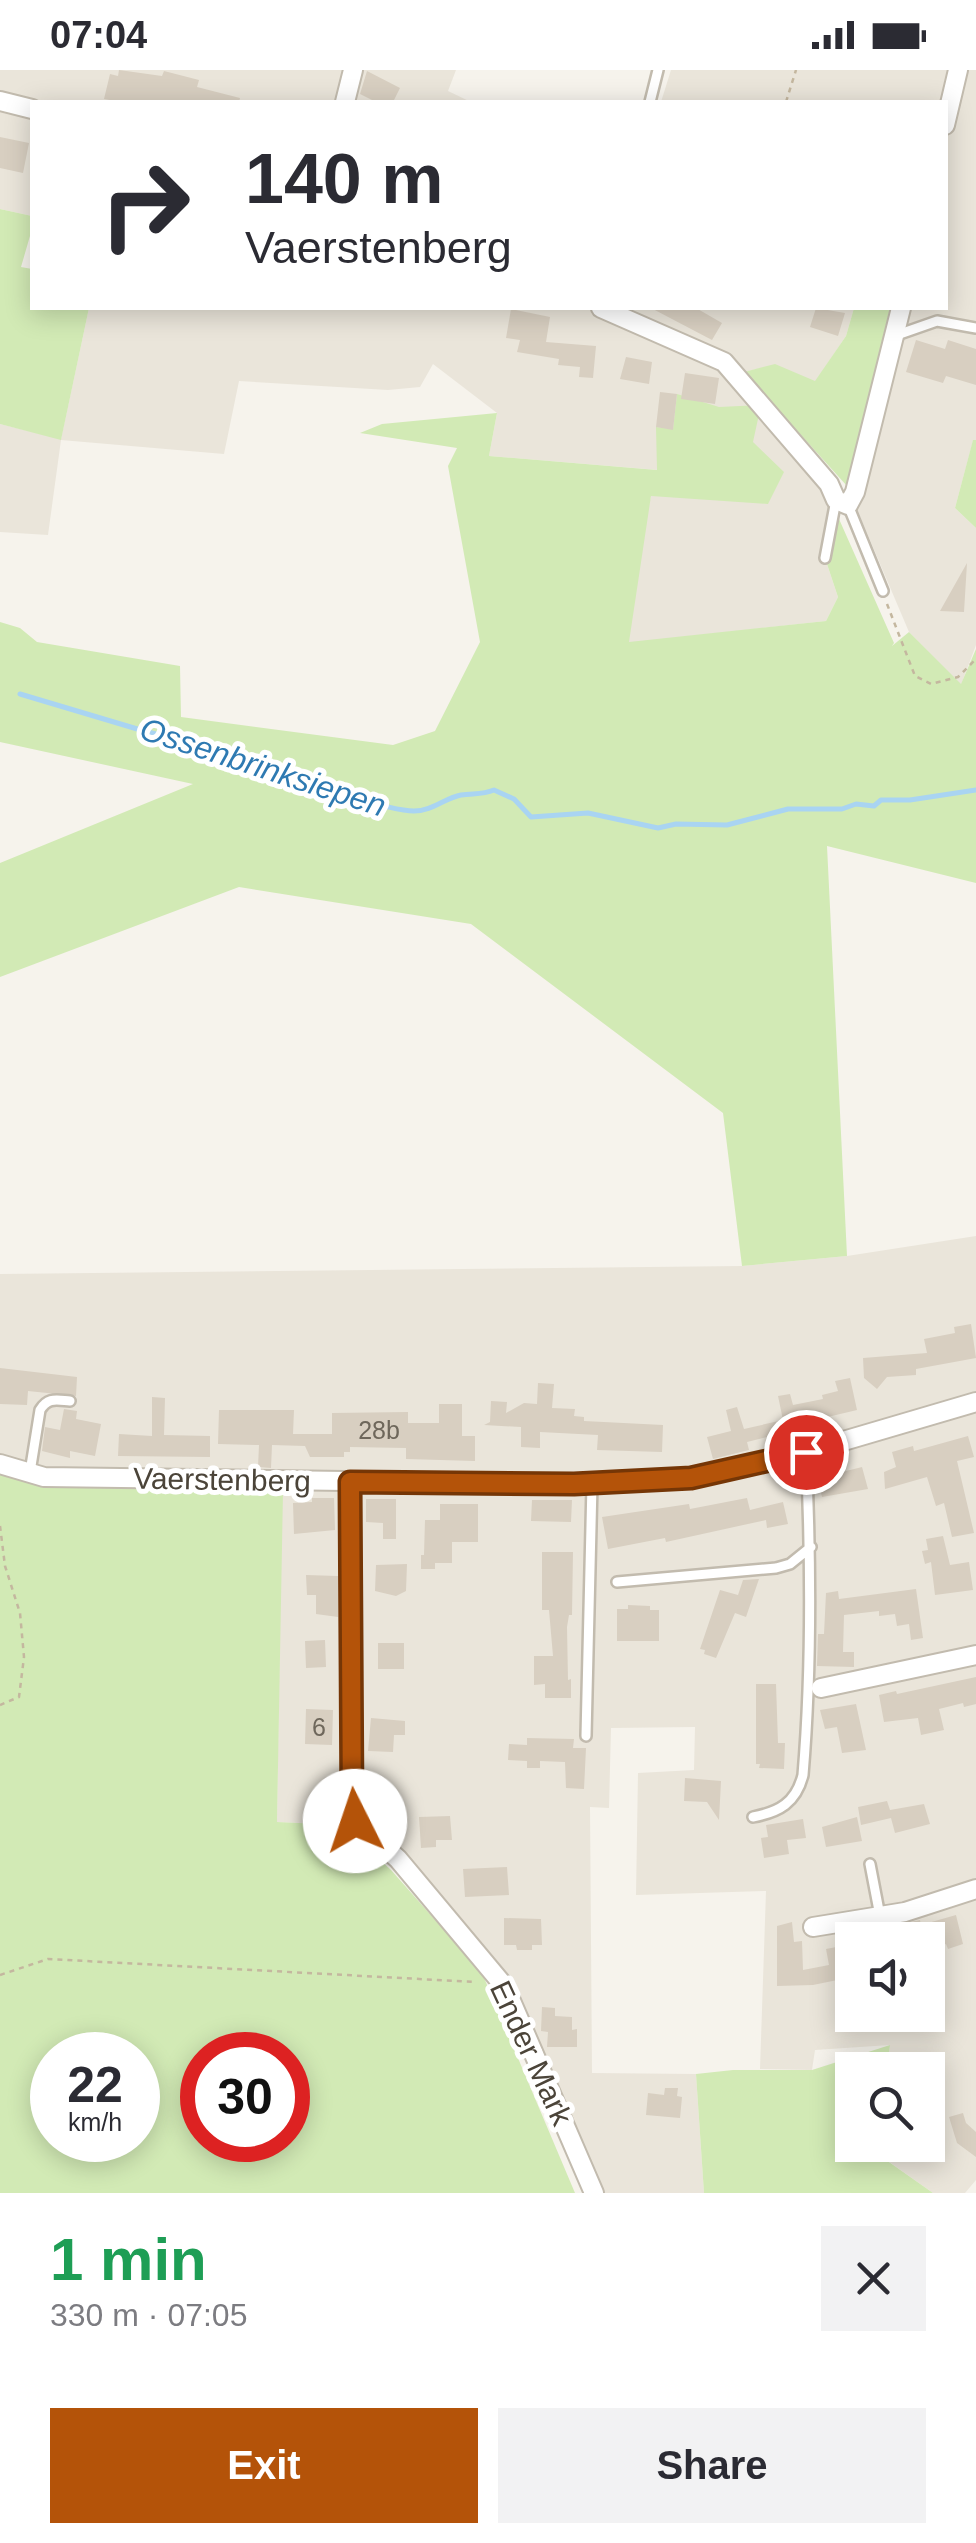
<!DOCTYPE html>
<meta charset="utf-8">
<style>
:root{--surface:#fff;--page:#f2f2f3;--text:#2b2b33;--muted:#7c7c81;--accent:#b45309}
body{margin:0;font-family:Helvetica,sans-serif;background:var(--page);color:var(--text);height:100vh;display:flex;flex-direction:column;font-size:38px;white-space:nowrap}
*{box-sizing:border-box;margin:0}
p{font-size:32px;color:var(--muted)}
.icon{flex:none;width:55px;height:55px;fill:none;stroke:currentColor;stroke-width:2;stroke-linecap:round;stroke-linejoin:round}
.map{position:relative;height:2123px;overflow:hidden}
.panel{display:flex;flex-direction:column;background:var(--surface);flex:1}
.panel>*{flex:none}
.banner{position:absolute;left:30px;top:30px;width:918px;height:210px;border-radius:0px;box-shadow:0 5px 25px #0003;background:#fff;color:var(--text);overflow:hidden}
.fabs{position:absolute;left:835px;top:1852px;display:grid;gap:20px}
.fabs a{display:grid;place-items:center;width:110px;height:110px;border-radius:0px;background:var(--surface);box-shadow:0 5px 25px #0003;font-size:50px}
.speed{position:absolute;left:30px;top:1962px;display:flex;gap:20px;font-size:50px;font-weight:700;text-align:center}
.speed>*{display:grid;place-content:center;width:130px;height:130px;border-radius:50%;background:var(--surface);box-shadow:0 5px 25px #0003;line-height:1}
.speed small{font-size:25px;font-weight:400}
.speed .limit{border:15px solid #d22;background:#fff;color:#111}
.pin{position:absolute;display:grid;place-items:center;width:85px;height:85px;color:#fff;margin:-42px;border:5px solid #fff;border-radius:50%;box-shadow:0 2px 10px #0007}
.me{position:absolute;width:110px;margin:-55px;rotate:356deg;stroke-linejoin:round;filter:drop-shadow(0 0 8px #0008)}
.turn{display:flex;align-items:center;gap:35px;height:210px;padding:0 50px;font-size:45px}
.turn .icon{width:130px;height:130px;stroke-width:2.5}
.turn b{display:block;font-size:70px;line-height:85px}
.round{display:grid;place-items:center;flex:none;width:105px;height:105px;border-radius:0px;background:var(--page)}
.summary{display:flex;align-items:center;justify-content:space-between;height:170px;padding:0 50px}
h1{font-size:60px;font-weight:700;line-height:75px;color:#1e9e55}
.cta{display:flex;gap:20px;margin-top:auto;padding:20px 50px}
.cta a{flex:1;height:115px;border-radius:0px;background:var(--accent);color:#fff;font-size:40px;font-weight:700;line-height:115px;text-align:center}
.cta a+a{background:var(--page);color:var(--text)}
.status{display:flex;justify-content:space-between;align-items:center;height:70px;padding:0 50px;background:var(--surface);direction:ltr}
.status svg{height:28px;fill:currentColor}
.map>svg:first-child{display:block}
</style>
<div class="status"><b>07:04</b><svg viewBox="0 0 49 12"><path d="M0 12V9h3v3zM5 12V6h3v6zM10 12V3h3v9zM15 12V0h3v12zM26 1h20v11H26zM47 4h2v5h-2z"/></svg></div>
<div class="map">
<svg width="976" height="2123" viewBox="0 0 976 2123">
<rect width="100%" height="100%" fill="#f6f3ec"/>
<path fill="#eae5da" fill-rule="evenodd" d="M0 0H456L448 21 471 32H32V146L0 139Z
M671 0H976V370L973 371 955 438 976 458V575L961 615 909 562 847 416 884 238H945V32H661Z
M89 238H601L724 292 836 430 825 488 838 527 826 551 628 573 648 438 658 400 489 386 497 343 433 294 420 317 388 320 239 311 224 384 61 370 48 465 0 462V354L61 369Z
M624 238H854L846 266 815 312 775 295 744 302 716 281Z
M976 1166V2110L965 2123H933L878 2084 879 2075H928V2000H887L890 1975 815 1980 812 2000 760 1999 766 1821 636 1825 638 1703 694 1700 695 1657 611 1658 609 1738 590 1737 592 2003 696 2004 704 2123H605L521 1939 367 1756 277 1752 282 1405 48 1400 0 1385V1204L742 1196 847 1186ZM852 1870H928V1945H852Z"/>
<path fill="#d2eab5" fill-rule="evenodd" d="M0 139 32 146V159L21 197 32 199V238H89L61 370 0 354Z
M854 238H890L847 416 744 302 775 294 815 311 846 266Z
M677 324 719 337 761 335 753 372 784 402 768 434 651 426 629 572 826 551 838 527 825 488 839 449 894 573 892 576 909 562 961 614 976 579V813L827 776 847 1186 742 1196 723 1043 471 854 239 817 0 907V793L193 714 0 672V552L20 558 37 572 180 596 181 647 393 675 435 661 480 572 448 396 457 378 360 363 382 354 497 343 489 386 657 400 656 357 673 359Z
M973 370H976V458L955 438Z
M0 1402 39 1414 283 1421 277 1752 342 1755 391 1800 482 1903 575 2123H0ZM52 1985H138V2070H52ZM202 1985H288V2070H202Z
M890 1975 887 2000H852V2075H879V2085L933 2123H704L696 2004 733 2000H812Z"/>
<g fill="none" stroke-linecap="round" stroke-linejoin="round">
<path stroke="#a9d4f2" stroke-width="5" d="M20 624 144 661 262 691 358 733C378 732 396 741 414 741 432 741 445 728 461 725 473 723 482 725 494 720L514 729 531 747 588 743 658 758 676 754 727 755 788 739H842L856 734 874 736 881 730H910L976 720"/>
</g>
<path fill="#d8cfc1" d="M119 0 162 6 164 1 199 10 197 17 240 28 239 32H121L104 29 110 4 118 6Z
M367 1 400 18 393 32H376L360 24Z
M0 67 29 73 23 103 0 98Z
M651 238H696L722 253 712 270Z
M816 238 845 243 838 266 810 257Z
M511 239 550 247 546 272 596 276 593 308 579 307 580 297 558 295 559 289 517 282 520 270 506 268Z
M916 270 945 279 948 270 976 279V315L946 306 943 313 906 302Z
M626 287 652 292 649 314 620 309Z
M685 303 719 308 715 334 681 329Z
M660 322 677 324 673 360 656 357Z
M967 493 964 542 940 541Z
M971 1254 976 1288 916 1299V1305L887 1307 877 1319 864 1308 863 1288 927 1283 924 1269 955 1263 954 1257Z
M0 1298 77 1307 76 1326 28 1321 27 1335 0 1334Z
M850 1308 857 1340 798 1354 799 1359 747 1372 749 1380 713 1389 707 1367 731 1361 726 1340 737 1337 744 1359 783 1350 778 1326 790 1324 793 1335 823 1329 822 1325 838 1321 835 1311Z
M538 1313 554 1314 552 1338 575 1339 574 1346 584 1347V1351L663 1355 662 1382 597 1380 598 1365 540 1362V1378L521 1377V1357L484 1355 490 1352 491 1331 507 1332 506 1343 524 1333 537 1334Z
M152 1327 165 1328 164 1365 210 1366V1387L118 1386 119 1364 152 1366Z
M439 1334H462V1366H475V1391L406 1389V1378L350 1377V1382H344V1387H310L305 1376 272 1375 271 1398 258 1397 259 1375 218 1374 219 1340H294L293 1364H332V1343L408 1342V1353H439Z
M64 1339 77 1341 76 1349 101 1354 95 1386 70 1381V1388L42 1381 45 1357 60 1360Z
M968 1366 974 1387 957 1391 974 1463 952 1467 944 1433 936 1436 927 1407 885 1419 884 1402 896 1397 892 1382 913 1376 914 1381Z
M862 1397 868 1419 822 1427 819 1414 840 1409 838 1403Z
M312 1428H334L335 1460 294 1464 293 1433 312 1432Z
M747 1428 750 1440 783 1432 788 1454 767 1458 766 1450 666 1472 665 1468 608 1479 602 1447 689 1434 690 1439Z
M366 1429H396V1469H383V1453L366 1452Z
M532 1430H572L571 1452 531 1451Z
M440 1434H478V1472H452V1493H435V1499H421V1485H424L425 1450H440Z
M943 1466 950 1495 969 1492 973 1520 935 1525 931 1492 925 1494 922 1481 928 1480 926 1469Z
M542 1482H573L572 1545H569L567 1557 568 1610 571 1609V1628H545V1614L534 1615V1586H553L549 1540H542Z
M407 1494 406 1521 396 1526 375 1521 376 1495Z
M306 1505 338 1506V1547L316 1544V1525H307Z
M759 1509 746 1547 735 1543 716 1588 704 1584 705 1580 700 1579 720 1520 738 1525 743 1510Z
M916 1519 923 1568 911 1570 909 1554 897 1556 895 1544 879 1546V1541L844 1545 843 1582H854V1597L817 1596 818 1564H824L826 1523 838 1521 839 1529Z
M628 1535 650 1536V1540H659V1571H617V1539H628Z
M325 1570 326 1597 306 1598 305 1571Z
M378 1573H404V1599H378Z
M976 1607V1634L964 1637 963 1633 939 1639 944 1660 921 1665 918 1648 884 1652 879 1625 896 1621 897 1624Z
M756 1614H776L778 1673H785L784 1699 759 1698 760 1694H756Z
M856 1634 866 1680 842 1683 837 1657 825 1659 820 1640Z
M306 1639 333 1640 332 1675 305 1674Z
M371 1648 405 1651V1665H394L393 1682 368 1681Z
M527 1668 574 1669 573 1678H586L584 1719 566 1718 565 1692 540 1691V1698H527V1691L508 1690 509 1674 527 1675Z
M685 1708 721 1711 719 1750 707 1732 684 1731Z
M887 1731 890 1740 924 1734 930 1754 895 1763 891 1748 861 1755 858 1737Z
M450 1746 452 1770H436V1777L421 1778 419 1747Z
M857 1747 862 1771 826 1777 822 1757Z
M803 1749 806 1768 787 1770 789 1784 764 1788 761 1768 768 1767 766 1755Z
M507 1797 509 1825 465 1827 463 1799Z
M956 1845 963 1874 948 1879 946 1874 939 1877 937 1870H886L883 1858 920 1850 921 1855Z
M504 1848 541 1849 542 1875H532V1880H517L516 1875H504Z
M792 1852 794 1872 802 1871 803 1900 829 1895 826 1879 852 1874V1907L813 1915 777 1916V1856Z
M542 1937 555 1938V1946L572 1947V1960L577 1959V1977H547L548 1962 541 1961Z
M665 2018H678L677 2026 682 2027 680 2048 646 2045 648 2023 664 2025Z
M963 2043 966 2053 976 2062V2087L957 2073 949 2047Z"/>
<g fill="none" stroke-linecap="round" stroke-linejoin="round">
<g stroke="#c2bbae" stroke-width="14">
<path id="lane" d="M650 32 658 0
M897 265 937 251 976 258
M848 435 883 521
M825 488 836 430
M30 1402 40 1340C48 1327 56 1330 70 1331
M617 1512 776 1498 790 1494 811 1477
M586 1666 592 1414
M753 1747C779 1742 796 1733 803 1705 812 1597 811 1490 806 1382
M870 1794 880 1846"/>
</g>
<g stroke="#c2bbae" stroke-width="22">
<path id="street" d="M0 31 32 39
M345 32 353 0
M945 55 958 0
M601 238 724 292 829 414 836 430 848 435 855 422 901 238
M0 1394 44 1407 574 1414 691 1408 806 1382 976 1332
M350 1412 352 1740 355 1751 398 1789 505 1917 594 2123
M821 1618 976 1585
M813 1857 905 1842 976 1819"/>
</g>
<path stroke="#c4b79f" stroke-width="2.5" stroke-dasharray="5 5" stroke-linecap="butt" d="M786 32 796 0
M887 534 915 606 931 614 958 607 976 589
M0 1456 5 1496 20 1543 24 1587 19 1627 0 1635
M0 1905 48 1889 475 1912"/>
<use href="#lane" stroke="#fff" stroke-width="9"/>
<use href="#street" stroke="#fff" stroke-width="18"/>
</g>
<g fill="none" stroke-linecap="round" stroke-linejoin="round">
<g stroke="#753606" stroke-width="25">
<path id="route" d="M355 1751 352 1740 350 1412 574 1414 691 1408 806 1382"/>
</g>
<use href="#route" stroke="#b45309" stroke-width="18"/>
</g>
<g text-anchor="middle" stroke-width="10" stroke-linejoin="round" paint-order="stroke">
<g font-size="25" fill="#6e675b">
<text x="379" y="1369">28b</text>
<text x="319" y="1666">6</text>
</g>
<g font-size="30" fill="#4b4439" stroke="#fff">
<text transform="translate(222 1410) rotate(1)" y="10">Vaerstenberg</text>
<text transform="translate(531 1983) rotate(65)" y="10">Ender Mark</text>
</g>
<g font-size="32" font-style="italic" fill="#2e7ab2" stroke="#fff">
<text transform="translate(263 697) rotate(18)" y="11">Ossenbrinksiepen</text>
</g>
</g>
</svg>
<div class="fabs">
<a><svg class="icon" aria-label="sound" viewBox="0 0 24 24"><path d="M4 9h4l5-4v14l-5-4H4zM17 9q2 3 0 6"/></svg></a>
<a><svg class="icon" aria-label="search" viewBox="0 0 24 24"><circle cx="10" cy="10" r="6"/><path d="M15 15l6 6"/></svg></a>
</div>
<div class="speed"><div>22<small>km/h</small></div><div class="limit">30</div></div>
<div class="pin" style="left:806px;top:1382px;background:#d93025"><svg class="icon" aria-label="arrive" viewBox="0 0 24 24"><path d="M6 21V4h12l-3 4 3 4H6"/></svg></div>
<svg class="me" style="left:355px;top:1751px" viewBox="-20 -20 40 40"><circle r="19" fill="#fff"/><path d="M0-13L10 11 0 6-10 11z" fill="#b45309"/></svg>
<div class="banner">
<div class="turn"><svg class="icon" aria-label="right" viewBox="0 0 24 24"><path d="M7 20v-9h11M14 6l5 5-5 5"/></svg><div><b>140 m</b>Vaerstenberg</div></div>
</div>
</div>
<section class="panel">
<div class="summary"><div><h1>1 min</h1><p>330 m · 07:05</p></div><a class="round"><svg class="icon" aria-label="close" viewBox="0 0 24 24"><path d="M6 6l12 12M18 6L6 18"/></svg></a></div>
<div class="cta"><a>Exit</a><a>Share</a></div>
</section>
